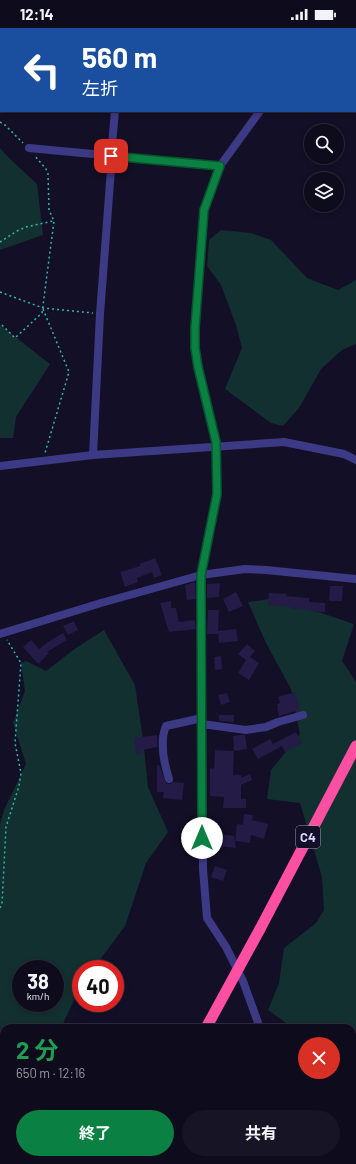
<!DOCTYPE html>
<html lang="ja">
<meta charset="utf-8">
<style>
:root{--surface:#0e0b1c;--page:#171425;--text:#f1f3f6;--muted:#9b9ba3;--line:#2e2b3b;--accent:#0b8043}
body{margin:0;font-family:Barlow,"Noto Sans JP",sans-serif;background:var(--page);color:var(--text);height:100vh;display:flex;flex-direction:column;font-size:15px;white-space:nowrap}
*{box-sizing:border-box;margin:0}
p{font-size:13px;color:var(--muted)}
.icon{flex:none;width:22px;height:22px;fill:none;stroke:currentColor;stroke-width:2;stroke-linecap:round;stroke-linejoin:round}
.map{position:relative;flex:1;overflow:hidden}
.side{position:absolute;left:0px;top:996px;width:356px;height:140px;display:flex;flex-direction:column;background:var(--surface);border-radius:12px 12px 0 0;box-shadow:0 2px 6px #0003,0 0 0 1px var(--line)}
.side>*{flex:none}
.banner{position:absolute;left:0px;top:0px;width:356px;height:84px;box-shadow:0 2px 6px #0003,0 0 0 1px var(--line);background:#1a4fa0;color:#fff;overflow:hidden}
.buttons{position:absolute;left:304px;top:96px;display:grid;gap:8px}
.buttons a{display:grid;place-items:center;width:40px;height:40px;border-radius:50%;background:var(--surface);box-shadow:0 2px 6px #0003,0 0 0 1px var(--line);font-size:20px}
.speed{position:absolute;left:12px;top:932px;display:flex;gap:8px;font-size:20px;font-weight:700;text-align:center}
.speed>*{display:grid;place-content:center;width:52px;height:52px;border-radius:50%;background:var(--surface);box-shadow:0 2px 6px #0003,0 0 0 1px var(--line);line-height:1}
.speed small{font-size:10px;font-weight:400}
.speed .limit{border:6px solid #d22;background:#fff;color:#111}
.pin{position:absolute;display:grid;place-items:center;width:34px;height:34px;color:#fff;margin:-17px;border-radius:8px;box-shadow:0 2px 6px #0006}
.me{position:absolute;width:44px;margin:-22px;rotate:0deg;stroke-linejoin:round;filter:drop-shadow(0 0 3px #0008)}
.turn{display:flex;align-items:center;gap:14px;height:84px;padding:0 16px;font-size:18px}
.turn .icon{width:52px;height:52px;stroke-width:2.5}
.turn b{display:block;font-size:28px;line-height:34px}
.round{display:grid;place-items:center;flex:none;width:42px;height:42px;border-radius:21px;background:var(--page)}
.summary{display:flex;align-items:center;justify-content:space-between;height:68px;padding:0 16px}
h1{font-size:24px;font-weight:700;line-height:30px;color:#1e9e55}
.button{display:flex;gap:8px;margin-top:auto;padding:8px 16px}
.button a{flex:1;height:46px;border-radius:24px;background:var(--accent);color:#fff;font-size:16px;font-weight:700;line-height:46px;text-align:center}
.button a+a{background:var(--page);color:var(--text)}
.status{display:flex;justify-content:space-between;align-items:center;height:28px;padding:0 20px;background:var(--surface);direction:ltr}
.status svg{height:11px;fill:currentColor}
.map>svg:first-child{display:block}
</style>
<div class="status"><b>12:14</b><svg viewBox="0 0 49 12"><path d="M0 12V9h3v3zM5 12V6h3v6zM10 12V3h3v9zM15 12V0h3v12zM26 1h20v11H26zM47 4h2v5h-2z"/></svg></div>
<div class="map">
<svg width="356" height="1136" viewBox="0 0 356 1136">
<rect width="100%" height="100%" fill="#130f26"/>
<path fill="#12302f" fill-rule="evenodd" d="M0 120 8 129 37 156 43 207 0 222Z
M221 202 251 205 271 212 307 250 338 262 356 252V316L342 322 321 341 299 380 283 398 271 395 225 361 242 320 236 297 221 257 207 238 209 212Z
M0 297 50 336 16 389 13 410H0Z
M277 570 354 596 342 633 356 654V1136H335L337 1132H352V1000H293L268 982 279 955 284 920 316 895 324 882 322 849 300 775 267 771 271 742 300 706 291 661 266 615 248 574Z
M104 602 135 657 143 711 148 759 168 804 146 835 125 898 93 941H81V957L61 1000H4V1096L0 1100V796L4 782 26 736 13 695 25 663 21 635 26 633 46 643 76 620ZM21 941H55V975H21Z
M50 1132H76L81 1136H48Z"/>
<path fill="#241b47" d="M155 530 162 547 154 550 152 544 137 550 138 554 125 559 120 544 140 538V536Z
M195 554 196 571 187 572 185 557Z
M220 555 219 569 207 570V556Z
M330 558H343L342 573H329Z
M236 564 243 578 229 584 223 571Z
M269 565 287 566 286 568 309 570V574L325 575V584L309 583V582L291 581V579L268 577Z
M171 573V580H176L179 594 195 592 196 601 169 604 160 575Z
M208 582H219L218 603 236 601 238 613 219 615 218 604V606H207Z
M74 593 78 602 68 607 63 598Z
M63 605 67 612 47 624 49 625 38 636 23 619 31 612 39 621 48 614Z
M247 616 255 623 250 629 259 635 249 652 238 645 246 632 238 626Z
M221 628 222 641 215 642 214 629Z
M295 664 300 682 279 688 277 679H278L277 676 280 675 278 669Z
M227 665 230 674 221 677 218 667Z
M219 687H234V694L219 693Z
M296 704 302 715 285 724 282 718 258 731 252 721 270 711 273 716Z
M157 707V719L142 722 143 726 136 727 134 710Z
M240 707H245L247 721 234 723 233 708Z
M215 722 234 723 233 747H241V750L250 746 252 752 241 757V771H246V780H223L224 769 210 768V740L214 741Z
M157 737H159L166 755 170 756 174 754 184 755 182 772 163 770 164 764H157Z
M244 786 253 787 252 792 268 796 264 811 251 807 250 815 235 813 237 796 243 797Z
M209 793 218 794V806L234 808 236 820 216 818 217 806H210Z
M215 838 227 842 223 853 211 849Z"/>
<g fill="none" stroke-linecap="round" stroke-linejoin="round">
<path stroke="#2fb8b0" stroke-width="1.5" stroke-dasharray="2 3" stroke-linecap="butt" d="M103 0 108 1
M0 94 5 97 23 115
M0 214 17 203 26 199 53 193
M0 264 43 280 93 285
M43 281 69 344 45 425
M2 297 15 310 42 285 54 193 49 182 48 146 46 141 35 128
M0 880 2 876 6 799 19 758 21 745 15 715 21 635 7 612"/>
<path stroke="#3d3a85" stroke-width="8" d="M123 1 127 0
M315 1 316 0
M29 120 220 138
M111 128 115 83
M93 427 100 286 112 128
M0 438 93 427 284 414 344 426 356 432
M0 606 101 575 201 547 245 541 266 542 356 551
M202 696 246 702 266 699 278 694 303 687
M169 751C164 735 159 714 166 698L202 690
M260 1000 243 953 226 919 207 890 203 841 201 547 217 466 216 414 198 339 195 320V300L204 182 220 138 260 83
M317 1132V1136"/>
<path stroke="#ff4fa3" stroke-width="11" d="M260 901 356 718
M128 1136 130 1132"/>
<path stroke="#ff4fa3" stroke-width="11" d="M206 1000 260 901"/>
</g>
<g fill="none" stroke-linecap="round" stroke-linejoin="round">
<g stroke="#07532c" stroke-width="10">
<path id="route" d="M111 128 220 138 204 182 195 300V320L198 339 216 414 217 466 201 547 202 810"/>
</g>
<use href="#route" stroke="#0b8043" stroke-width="7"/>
</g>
<g text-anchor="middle" stroke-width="4" stroke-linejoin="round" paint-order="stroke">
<rect fill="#130f26" stroke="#9e99be" stroke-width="1" x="296" y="798" width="24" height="22" rx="3"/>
<g font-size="13" font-weight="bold" fill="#d9d4ff">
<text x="308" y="814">C4</text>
</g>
</g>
</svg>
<div class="buttons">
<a><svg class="icon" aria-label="search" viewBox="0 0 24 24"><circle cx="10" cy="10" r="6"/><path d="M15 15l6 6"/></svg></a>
<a><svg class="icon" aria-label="layers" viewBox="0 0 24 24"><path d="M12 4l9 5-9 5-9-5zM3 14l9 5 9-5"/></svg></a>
</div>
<div class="speed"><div>38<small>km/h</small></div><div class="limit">40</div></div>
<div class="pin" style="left:111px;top:128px;background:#d93025"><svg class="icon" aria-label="arrive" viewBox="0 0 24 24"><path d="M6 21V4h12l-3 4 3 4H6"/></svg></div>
<svg class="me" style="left:202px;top:810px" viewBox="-20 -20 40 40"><circle r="19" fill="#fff"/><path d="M0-13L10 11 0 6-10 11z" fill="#0b8043"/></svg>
<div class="banner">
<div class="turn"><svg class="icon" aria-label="left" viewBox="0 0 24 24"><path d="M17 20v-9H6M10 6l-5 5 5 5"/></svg><div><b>560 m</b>左折</div></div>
</div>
<section class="side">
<div class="summary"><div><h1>2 分</h1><p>650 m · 12:16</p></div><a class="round" style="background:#d93025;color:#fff"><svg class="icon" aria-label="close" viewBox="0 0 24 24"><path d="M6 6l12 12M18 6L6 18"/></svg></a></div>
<div class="button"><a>終了</a><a>共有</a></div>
</section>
</div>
